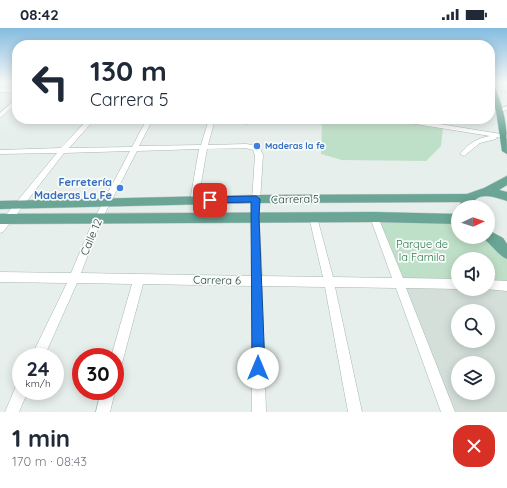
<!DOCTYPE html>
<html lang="es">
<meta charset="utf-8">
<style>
:root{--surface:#fff;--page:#f6f6f7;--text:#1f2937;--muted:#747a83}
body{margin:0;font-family:Quicksand,sans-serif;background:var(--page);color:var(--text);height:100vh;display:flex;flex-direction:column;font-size:15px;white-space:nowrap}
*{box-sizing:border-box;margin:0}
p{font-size:13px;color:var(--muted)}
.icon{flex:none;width:22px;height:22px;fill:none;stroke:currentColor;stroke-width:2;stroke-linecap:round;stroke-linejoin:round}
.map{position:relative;height:384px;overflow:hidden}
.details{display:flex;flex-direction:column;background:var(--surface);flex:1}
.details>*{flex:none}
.hud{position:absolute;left:12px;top:12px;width:483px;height:84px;border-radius:16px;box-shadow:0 2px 10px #0003;background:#fff;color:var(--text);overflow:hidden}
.needle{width:26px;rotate:86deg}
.controls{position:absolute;left:451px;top:172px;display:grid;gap:8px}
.controls a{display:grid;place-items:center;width:44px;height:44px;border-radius:50%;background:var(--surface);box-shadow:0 2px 10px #0003;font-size:20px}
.speed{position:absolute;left:12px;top:320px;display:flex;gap:8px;font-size:20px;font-weight:700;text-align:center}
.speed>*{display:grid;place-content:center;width:52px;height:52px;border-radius:50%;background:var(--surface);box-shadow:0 2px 10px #0003;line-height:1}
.speed small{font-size:10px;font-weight:400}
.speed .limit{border:6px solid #d22;background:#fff;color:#111}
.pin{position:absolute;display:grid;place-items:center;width:34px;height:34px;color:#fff;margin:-17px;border-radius:8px;box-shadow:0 2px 6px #0006}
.me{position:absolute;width:44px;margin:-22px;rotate:0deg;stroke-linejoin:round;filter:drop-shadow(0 0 3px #0008)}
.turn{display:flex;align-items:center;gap:14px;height:84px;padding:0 12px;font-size:18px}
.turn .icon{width:52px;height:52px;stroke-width:2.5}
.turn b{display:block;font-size:28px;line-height:34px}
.round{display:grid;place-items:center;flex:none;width:42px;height:42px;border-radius:16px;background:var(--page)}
.overview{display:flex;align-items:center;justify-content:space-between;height:68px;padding:0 12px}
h1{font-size:24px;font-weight:700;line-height:30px}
.status{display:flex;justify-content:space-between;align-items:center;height:28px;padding:0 20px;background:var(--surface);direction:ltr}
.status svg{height:11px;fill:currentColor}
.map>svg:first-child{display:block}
</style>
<div class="status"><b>08:42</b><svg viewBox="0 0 49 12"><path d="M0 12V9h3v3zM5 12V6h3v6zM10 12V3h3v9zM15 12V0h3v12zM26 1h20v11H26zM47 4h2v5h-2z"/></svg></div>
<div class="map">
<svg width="507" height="384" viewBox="0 0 507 384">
<rect width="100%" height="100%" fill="#e6efeb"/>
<path fill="#d4dfda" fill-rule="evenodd" d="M399 255 458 261H488L507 258V384H448ZM458 283H488V313H458ZM458 335H488V365H458Z"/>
<path fill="#bfe0c8" d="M298 91H444L441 118 426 133 342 132 321 126 322 97Z
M374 189 458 191V209H488L507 225V258L488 257V231H458V256L399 255Z"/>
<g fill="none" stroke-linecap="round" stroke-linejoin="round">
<g stroke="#a8b8b2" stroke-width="1">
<path id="minor" d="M0 60 17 61V65L0 64Z
M17 70V75L0 90V85Z
M507 78V82L500 84 497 82Z
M88 91H95L69 120 132 119 147 91H153L139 118 201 117 209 91H215L208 117 246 116 259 118 263 127 259 189 262 248 323 249 309 189 310 187H316L317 189 333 249 392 250 370 189 371 187H377L378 189 403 250 458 251V261L406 260 455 384H441L396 260 335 259 362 384H348L325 259 262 258 266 384H252V258L143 256 121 339 120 344 115 345V329H111L132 256 77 255 44 329H31L67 255 0 254V244L71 245 94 191 130 123 64 125 3 204 0 205V194L57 125 0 126V122L61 120ZM246 120 253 122 255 127 251 189 252 248 81 245 102 191 137 123 199 121 190 173 194 176 198 173 207 121Z
M225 91H240L250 94 247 96 228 93Z
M394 91H409L507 107V111L497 109 496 111 480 115 464 128 460 126C468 116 477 110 490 108L397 93Z
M488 252 507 253V263L486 261H488Z
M21 356V363H28L19 384H5L16 358Z
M101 363H115L110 384H96Z"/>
</g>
<g stroke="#c2cac8" stroke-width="1">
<path id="major" d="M490 55 494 57C505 84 507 97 507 126L502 123 496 82 490 66Z
M507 148V157L499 162 507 164V173C494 169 477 162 471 179H459L461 174 256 175 0 181V173L256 167 467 166 484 160Z
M374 184 458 186V196L374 194 0 196V186Z
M488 202 503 210 507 216V231C499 228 491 216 484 211L483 209H488Z"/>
</g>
<path stroke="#86b3a5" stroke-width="1" stroke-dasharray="1.5 2" stroke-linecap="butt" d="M501 63 507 65"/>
<use href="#minor" fill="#fff" fill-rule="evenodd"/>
<use href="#major" fill="#6aa596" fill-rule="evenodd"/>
</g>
<linearGradient id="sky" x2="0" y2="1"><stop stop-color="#84bce0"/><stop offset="0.5" stop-color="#f4f8f6"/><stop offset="1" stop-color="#f4f8f6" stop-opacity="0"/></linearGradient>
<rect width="507" height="108" fill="url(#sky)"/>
<path fill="#1a73e8" stroke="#114b97" d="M256 168 260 171 259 189 265 340 263 345 258 347 254 345 252 340 251 174 210 175 206 172 210 169Z"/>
<g fill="#3f7fe0" stroke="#f7fbf9" stroke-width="1.5">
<circle cx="257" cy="118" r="4"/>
<circle cx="120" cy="160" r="4"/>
</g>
<g text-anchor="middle" stroke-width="3.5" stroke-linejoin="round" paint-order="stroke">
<g font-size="9" font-weight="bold" fill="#366cbe" stroke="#f7fbf9" text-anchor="start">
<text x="265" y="121">Maderas la fe</text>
</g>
<g font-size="11" font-weight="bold" fill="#366cbe" stroke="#f7fbf9" text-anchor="end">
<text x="112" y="158">Ferretería<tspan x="112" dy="13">Maderas La Fe</tspan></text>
</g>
<g font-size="11" fill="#24423a" stroke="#f7fbf9">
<text transform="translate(295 171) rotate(-1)" y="4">Carrera 5</text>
<text transform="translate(91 209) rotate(-67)" y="4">Calle 12</text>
<text transform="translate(217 252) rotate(1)" y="4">Carrera 6</text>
</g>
<g font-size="11" fill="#2d7a4b" stroke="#f7fbf9">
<text x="422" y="220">Parque de<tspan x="422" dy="13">la Famila</tspan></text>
</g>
</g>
</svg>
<div class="controls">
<a><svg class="needle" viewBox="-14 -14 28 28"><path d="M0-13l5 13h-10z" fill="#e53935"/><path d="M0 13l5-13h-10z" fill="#747a83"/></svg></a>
<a><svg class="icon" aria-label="sound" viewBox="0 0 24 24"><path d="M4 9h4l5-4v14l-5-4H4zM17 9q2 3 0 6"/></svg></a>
<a><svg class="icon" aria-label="search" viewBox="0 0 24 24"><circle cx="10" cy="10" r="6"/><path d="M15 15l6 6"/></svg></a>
<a><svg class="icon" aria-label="layers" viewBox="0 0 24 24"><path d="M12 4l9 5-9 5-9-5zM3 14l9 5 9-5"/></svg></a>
</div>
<div class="speed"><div>24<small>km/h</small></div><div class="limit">30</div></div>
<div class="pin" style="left:210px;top:172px;background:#d93025"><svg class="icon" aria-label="arrive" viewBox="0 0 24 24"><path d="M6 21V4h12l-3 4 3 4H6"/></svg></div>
<svg class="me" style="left:258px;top:340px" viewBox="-20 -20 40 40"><circle r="19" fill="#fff"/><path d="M0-13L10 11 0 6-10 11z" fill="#1a73e8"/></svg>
<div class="hud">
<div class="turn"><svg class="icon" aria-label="left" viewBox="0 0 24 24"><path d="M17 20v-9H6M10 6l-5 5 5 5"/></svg><div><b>130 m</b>Carrera 5</div></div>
</div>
</div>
<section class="details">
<div class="overview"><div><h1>1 min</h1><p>170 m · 08:43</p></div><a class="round" style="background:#d93025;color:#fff"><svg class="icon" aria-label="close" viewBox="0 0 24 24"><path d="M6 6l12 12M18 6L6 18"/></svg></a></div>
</section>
